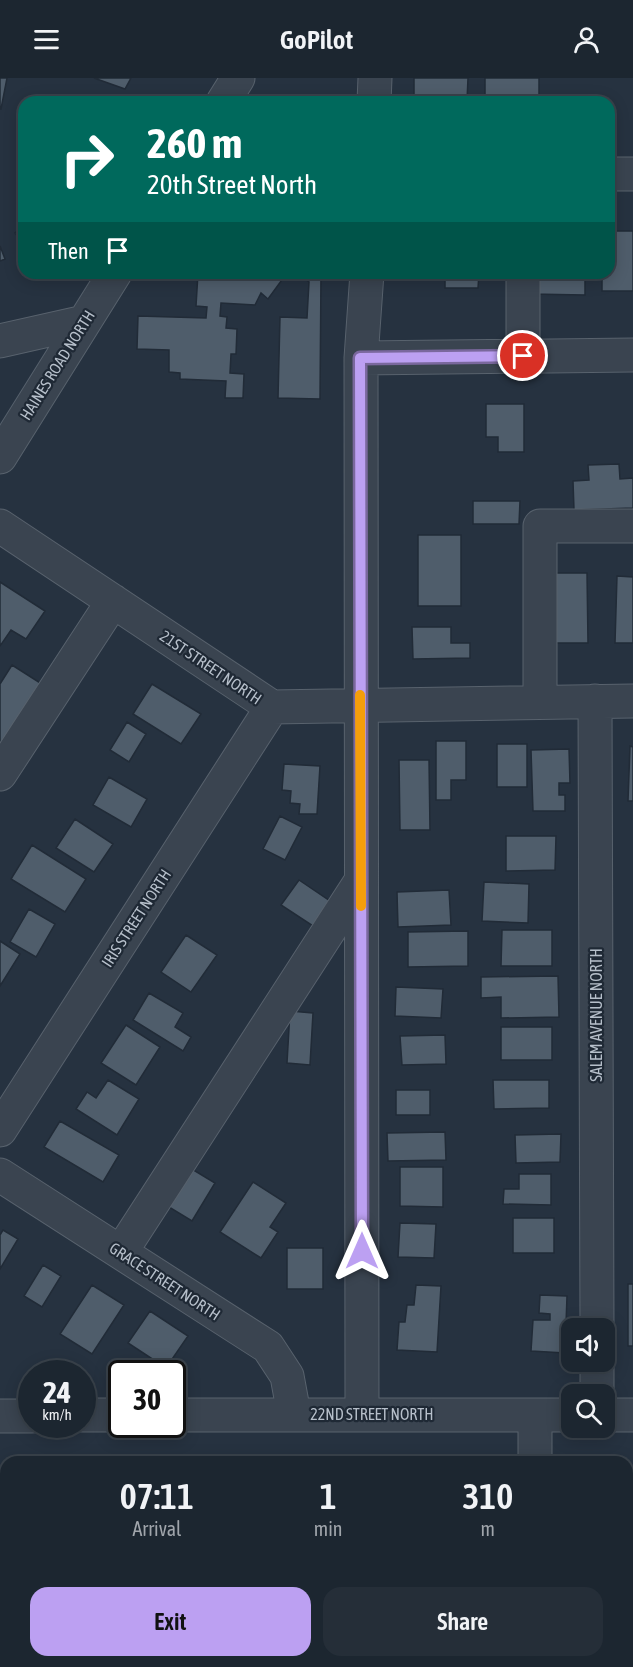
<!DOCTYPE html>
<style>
:root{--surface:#1c2630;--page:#252e38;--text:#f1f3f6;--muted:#a0a5ab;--line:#3a434c;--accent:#bca0f2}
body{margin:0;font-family:"Asap Condensed",sans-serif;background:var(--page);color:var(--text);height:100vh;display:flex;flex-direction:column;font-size:22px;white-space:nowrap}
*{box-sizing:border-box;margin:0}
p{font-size:20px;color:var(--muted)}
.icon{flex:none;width:33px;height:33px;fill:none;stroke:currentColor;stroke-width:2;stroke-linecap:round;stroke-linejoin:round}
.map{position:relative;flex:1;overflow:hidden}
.details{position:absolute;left:0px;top:1378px;width:633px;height:212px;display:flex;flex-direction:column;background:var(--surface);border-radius:18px 18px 0 0;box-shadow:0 3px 15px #0003,0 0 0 2px var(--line)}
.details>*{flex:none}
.hud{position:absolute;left:18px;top:18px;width:597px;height:183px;border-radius:18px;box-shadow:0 3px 15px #0003,0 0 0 2px var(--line);background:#00695c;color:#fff;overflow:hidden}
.buttons{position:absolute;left:561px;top:1240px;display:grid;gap:12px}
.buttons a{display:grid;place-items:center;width:54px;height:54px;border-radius:12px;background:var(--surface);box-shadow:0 3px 15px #0003,0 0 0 2px var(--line);font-size:30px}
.speed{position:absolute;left:18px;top:1282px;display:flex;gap:12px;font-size:30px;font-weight:700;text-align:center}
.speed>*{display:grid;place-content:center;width:78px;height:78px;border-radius:50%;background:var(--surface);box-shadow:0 3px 15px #0003,0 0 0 2px var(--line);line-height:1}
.speed small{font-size:15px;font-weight:400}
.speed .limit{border:3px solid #111;border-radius:9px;background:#fff;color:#111}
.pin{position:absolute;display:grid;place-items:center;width:51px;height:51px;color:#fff;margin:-26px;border:3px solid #fff;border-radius:50%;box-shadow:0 2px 6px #0007}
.me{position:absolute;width:66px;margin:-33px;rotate:0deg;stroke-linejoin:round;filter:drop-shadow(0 0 4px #0008)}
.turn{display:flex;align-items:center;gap:21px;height:126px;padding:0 30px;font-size:27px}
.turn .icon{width:78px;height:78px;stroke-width:2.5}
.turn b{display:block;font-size:42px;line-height:51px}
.then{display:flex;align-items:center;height:57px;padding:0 30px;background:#0003;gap:12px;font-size:22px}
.eta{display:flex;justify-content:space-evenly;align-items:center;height:102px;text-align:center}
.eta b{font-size:36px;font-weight:600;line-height:42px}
.button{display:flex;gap:12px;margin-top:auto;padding:12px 30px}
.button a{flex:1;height:69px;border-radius:18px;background:var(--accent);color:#111;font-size:24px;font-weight:600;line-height:69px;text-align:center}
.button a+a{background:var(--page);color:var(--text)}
header{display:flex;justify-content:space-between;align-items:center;height:78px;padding:0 30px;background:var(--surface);font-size:27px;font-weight:600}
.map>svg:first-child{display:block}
</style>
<header><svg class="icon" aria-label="menu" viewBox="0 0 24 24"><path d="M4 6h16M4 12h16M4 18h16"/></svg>GoPilot<svg class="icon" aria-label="person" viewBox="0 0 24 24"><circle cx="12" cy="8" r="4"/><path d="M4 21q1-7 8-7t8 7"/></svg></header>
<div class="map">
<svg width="633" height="1589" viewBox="0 0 633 1589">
<rect width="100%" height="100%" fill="#263240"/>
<path fill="#4f5d6b" stroke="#212b37" stroke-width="1.5" d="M0 0H7L1 31H0Z
M94 0H131L125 11Z
M414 0H468L467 23 414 24Z
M485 0H539V24H485Z
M60 17 71 24H55Z
M24 148V167L15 155Z
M609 153H633V213H602V195H609Z
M0 168 5 181 0 183Z
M198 195H287L268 221 261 215 255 227 221 225 220 238 227 239 226 250 237 251 236 276H231L230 295 244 296 243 320H225L226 303 180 301V295L169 294V272L137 271 138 238 206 240 207 229 196 228Z
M296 195 321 196 320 321 278 320 280 239 307 240 309 204Z
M445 195H479L478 210H445Z
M532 195H585V217L531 216Z
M486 326H524V374H498V359H486Z
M619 386 620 401 633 400V430L574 432 573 403 589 402 588 387Z
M473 423H520L519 446H473Z
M418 457H461V528H418Z
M555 495H587L588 565H555Z
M617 498 633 499V565H615Z
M0 504 45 533 26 561 11 552 0 568Z
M412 549H451V565H470V580L413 581Z
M12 587 45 608 0 681V606Z
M152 606 201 636 181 666 133 636Z
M127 644 146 656 129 684 110 672Z
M436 663H466V702H451V722H436Z
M497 666H527V709H497Z
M630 668 633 669V723H628Z
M569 671 570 705H559V717H565V733H533L531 672Z
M399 682H429L430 752H400Z
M284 686 320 688 317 736H299L300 726 290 725 291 713 282 712Z
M109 699 147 721 131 749 93 727Z
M280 738 302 749 285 782 263 771Z
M75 741 113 766 94 794 56 770Z
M506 758H556L555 792 506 793Z
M32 767 86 801 65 834 11 801Z
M299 802 330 823 313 848 281 827Z
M484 804 529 806 528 845 482 843Z
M449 812 451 847 398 849 397 814Z
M29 831 55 846 36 879 10 864Z
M502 852H552V888H501Z
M468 853V888L408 889V854Z
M186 857 217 877 191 914 161 894Z
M0 863 20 876 0 908Z
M558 898 559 939 501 940V919L481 920V899Z
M396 909 443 911 441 940 395 938Z
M149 915 183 935 175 949 191 959 183 973 133 942Z
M290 933 313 935 310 987 287 985Z
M126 947 160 969 136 1007 101 985Z
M501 949H552V982H501Z
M445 957 446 986 402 987 400 958Z
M108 1002 139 1021 117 1057 76 1031 87 1014 96 1020Z
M493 1002H549V1030L494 1031Z
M396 1012H430V1037H396Z
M60 1043 119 1077 103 1104 44 1069Z
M445 1054 446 1082 388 1083 387 1055Z
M561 1056 560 1084 516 1085 515 1057Z
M182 1085 215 1105 192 1143 159 1123Z
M400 1089H443V1129L400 1128Z
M519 1096H551V1127L503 1126 504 1111H519Z
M253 1104 286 1125 270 1149 278 1154 261 1180 220 1154Z
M513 1140H554V1175H513Z
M400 1145 436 1146 434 1180 398 1179Z
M3 1152 18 1161 0 1191V1157Z
M287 1170H323V1211H287Z
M43 1187 61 1198 42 1229 24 1218Z
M628 1206H633V1268H628Z
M92 1207 124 1227 92 1276 60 1256Z
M416 1207 441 1208 437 1274 397 1272 399 1244H405L407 1227H414Z
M540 1217 567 1218 565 1275 531 1273 533 1242H550V1236L539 1235Z
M150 1233 188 1258 166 1290 128 1265Z
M56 1378H101V1384H56Z
M627 1388H633L632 1424H627Z
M627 1504H633V1544H627Z
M627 1567H633V1589H581V1584H627Z
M44 1584H69V1589H44Z
M78 1584H108L123 1586V1589H78Z
M138 1584H204V1589H137Z
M217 1584H256V1589H217Z
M268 1584H319V1589H268Z
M351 1584H397V1589H351Z
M445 1584H486V1589H444Z"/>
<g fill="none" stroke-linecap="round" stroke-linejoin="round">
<g stroke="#58626d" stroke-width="35">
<path id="minor" d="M223 24 238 0
M374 24 375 0
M609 96H633
M523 195V278
M0 263 84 244
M361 280 633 277
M0 379 115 195
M0 448 272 629 633 623
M595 623 597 1251
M540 624V448H633
M0 696 113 523
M0 1052 272 629
M0 1097 268 1269 287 1298 294 1336
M121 1174 361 803
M597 1284V1317
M362 1335 361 280 367 195
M82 1337H122
M172 1337H572
M604 1337H633
M0 1338H32
M535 1384V1337
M627 1482 633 1483
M0 1500H6
M532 1589 533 1584"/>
</g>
<use href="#minor" stroke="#3a4450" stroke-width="33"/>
</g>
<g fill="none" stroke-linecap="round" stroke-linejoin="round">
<g stroke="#7a689d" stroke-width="15">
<path id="route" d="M362 1173 360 280 523 278"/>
</g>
<use href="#route" stroke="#bca0f2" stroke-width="10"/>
<path stroke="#f59e0b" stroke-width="10" d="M360 617 361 828"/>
</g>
<g text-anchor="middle" stroke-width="4.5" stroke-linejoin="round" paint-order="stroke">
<g font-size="16" fill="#b6bfca" stroke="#1f2935">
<text transform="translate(57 287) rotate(-58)" y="6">HAINES ROAD NORTH</text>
<text transform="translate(211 589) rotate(34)" y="6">21ST STREET NORTH</text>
<text transform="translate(136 840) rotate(-57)" y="6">IRIS STREET NORTH</text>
<text transform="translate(596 937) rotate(-90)" y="6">SALEM AVENUE NORTH</text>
<text transform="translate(165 1203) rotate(33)" y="6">GRACE STREET NORTH</text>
<text x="372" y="1342">22ND STREET NORTH</text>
</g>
</g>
</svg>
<div class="buttons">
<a><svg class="icon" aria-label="sound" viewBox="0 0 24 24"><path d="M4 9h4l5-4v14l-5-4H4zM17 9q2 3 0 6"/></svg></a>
<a><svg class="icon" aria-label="search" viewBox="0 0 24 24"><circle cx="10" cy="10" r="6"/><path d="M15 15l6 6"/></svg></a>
</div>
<div class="speed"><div>24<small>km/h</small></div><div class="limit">30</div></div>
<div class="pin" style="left:523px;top:278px;background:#d93025"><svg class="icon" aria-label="arrive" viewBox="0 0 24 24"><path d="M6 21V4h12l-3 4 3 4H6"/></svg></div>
<svg class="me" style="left:362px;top:1173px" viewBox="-20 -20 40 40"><path d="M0-17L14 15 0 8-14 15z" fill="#bca0f2" stroke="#fff" stroke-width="4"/></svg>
<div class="hud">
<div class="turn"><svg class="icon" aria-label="right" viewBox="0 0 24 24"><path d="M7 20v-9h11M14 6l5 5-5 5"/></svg><div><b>260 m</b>20th Street North</div></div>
<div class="then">Then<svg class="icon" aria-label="arrive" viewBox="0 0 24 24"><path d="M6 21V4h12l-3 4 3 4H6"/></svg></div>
</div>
<section class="details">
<div class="eta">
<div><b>07:11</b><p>Arrival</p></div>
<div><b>1</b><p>min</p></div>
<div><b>310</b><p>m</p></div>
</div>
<div class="button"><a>Exit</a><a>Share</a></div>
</section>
</div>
